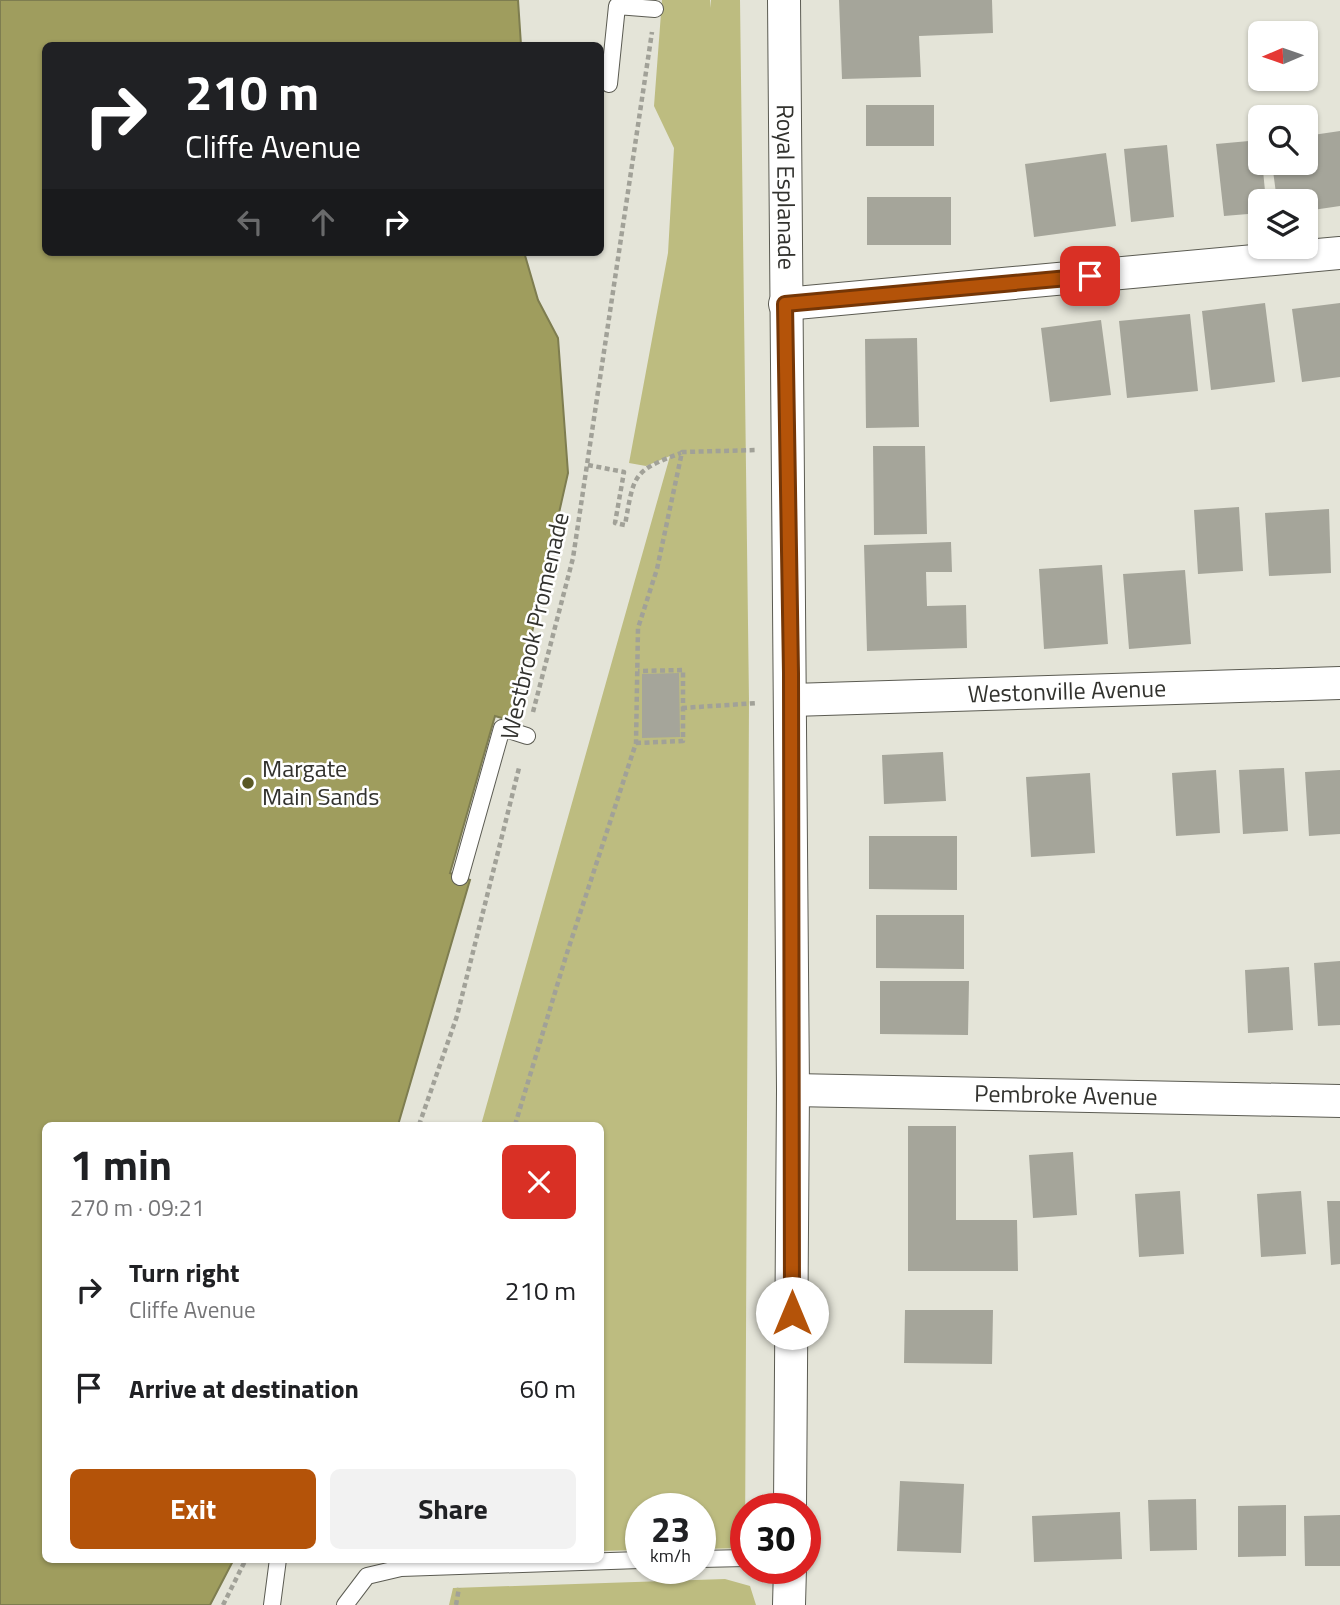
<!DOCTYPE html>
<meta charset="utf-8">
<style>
:root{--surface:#fff;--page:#f2f2f2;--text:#202124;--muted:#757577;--accent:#b45309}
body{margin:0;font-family:"Titillium Web",sans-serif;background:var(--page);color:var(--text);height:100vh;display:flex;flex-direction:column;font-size:26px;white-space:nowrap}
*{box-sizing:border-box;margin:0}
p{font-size:23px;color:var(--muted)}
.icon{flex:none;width:38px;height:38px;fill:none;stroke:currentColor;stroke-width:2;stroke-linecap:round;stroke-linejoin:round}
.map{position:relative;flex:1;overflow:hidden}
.panel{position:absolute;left:42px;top:1122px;width:562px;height:441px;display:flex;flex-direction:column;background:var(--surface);border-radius:10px;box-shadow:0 2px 5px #0004}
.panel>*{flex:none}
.top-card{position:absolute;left:42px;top:42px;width:562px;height:214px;border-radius:10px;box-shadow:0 2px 5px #0004;background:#202124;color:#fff;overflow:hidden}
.needle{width:46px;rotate:268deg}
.controls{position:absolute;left:1248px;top:21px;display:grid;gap:14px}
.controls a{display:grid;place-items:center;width:70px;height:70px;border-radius:10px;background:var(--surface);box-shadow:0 2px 5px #0004;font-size:35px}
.speed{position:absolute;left:625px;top:1493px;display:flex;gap:14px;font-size:35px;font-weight:700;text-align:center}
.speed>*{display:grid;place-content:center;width:91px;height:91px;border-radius:50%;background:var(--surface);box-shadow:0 2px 5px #0004;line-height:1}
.speed small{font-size:18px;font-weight:400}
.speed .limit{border:10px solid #d22;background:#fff;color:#111}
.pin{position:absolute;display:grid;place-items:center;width:60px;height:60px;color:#fff;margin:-30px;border-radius:14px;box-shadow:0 4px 10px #0006}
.me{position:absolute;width:77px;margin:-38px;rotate:0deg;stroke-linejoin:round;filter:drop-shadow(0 0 5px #0008)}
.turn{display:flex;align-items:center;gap:24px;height:147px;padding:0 28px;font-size:32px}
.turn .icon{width:91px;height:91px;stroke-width:2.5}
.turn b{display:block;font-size:49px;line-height:60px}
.lanes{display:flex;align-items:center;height:66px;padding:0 28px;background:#0003;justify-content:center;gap:35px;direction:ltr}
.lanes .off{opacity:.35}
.round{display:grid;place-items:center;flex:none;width:74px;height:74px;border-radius:10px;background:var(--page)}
.summary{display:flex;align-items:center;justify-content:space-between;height:119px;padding:0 28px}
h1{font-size:42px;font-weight:700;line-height:52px}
.button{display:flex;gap:14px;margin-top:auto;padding:14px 28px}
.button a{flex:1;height:80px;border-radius:10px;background:var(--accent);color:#fff;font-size:28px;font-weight:700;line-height:80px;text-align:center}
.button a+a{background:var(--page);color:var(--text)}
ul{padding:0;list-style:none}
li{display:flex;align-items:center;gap:21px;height:98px;padding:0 28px}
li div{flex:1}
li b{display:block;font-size:26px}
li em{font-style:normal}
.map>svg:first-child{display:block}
</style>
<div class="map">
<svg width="1340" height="1605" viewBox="0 0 1340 1605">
<rect width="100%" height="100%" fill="#e4e4d8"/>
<path fill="#bdbc80" d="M662 0H710V8L711 0H740L749 701 745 1548 700 1549V1508H640V1550L600 1551V1125H481L670 456 646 466 629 463 668 253 674 148 654 106Z
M725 1579 750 1586 756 1605H449L453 1588Z"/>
<path fill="#9f9d5e" stroke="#7e7d50" stroke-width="2" d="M0 0H518L521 45 46 46V252H524L538 300 558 338 568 473 512 721 495 716 450 873 470 880 398 1125H46V1559H234L210 1605H0Z"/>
<path fill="#a5a59a" d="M839 0H992L993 33 919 36 921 77 842 79Z
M866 105H934V146H866Z
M1340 131V206L1306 211V201H1277L1272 163H1306V136Z
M1260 140 1266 201H1260V213L1224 216 1216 144Z
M1167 145 1174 217 1131 222 1124 149Z
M1106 153 1116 226 1034 237 1025 164Z
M867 197H951V245H867Z
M1265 303 1275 382 1211 390 1202 311Z
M1340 303V377L1302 382 1292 309Z
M1190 314 1198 391 1127 398 1119 321Z
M1101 320 1111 395 1050 402 1041 328Z
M917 338 919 427 866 428 865 339Z
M873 446H925L927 534 874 535Z
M1239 507 1243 571 1198 574 1194 510Z
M1329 509 1331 573 1269 576 1265 513Z
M951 542 952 572H926L927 606 966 605 967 648 867 651 864 545Z
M1102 565 1108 644 1044 649 1039 569Z
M1185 570 1191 644 1129 649 1123 574Z
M679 673 680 737 642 738V674Z
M943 752 946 801 884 804 882 755Z
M1284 768 1288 831 1243 834 1239 770Z
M1216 770 1220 833 1176 836 1172 773Z
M1340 770V834L1309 836 1305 772Z
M1090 773 1095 853 1031 857 1026 777Z
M869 836H957V890L869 889Z
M876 915H964V969L876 968Z
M1340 961V1025L1318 1026 1314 963Z
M1289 967 1293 1030 1248 1033 1245 970Z
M880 981H969L968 1035 880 1034Z
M908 1126H956V1220H1017L1018 1271H908Z
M1073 1152 1077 1215 1033 1218 1029 1155Z
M1180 1191 1184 1254 1139 1257 1135 1194Z
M1301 1191 1306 1254 1261 1257 1257 1194Z
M1327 1201H1340V1264L1331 1265Z
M905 1310H993L992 1364 904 1363Z
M900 1481 964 1484 961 1553 897 1551Z
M1196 1499 1197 1550 1150 1551 1148 1500Z
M1286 1505V1556L1238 1557V1506Z
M1120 1512 1122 1559 1034 1562 1032 1516Z
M1340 1515V1566H1305L1304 1516Z"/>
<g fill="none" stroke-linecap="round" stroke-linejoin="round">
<g stroke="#5b5b52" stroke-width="18">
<path id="lane" d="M609 84 617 6 655 9
M460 877 502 728 527 736
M700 1559 746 1558
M272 1605 278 1559
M345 1605 367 1576 401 1568 640 1560"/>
</g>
<g stroke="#5b5b52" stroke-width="34">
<g id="street">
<path id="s1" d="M784 0 793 1090 790 1508"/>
<path d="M785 304 1340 253"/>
<path id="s2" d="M792 700 1340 683"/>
<path id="s3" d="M793 1090 1340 1101"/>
<path d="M789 1605 790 1568"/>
</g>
</g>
<path stroke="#a1a198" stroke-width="4.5" stroke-dasharray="5 3.5" stroke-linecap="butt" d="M588 465 624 472 615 523 625 525C634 475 632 471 681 453
M682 708 758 703
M533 712 573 558 652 32
M636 743 683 741V670L638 671
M419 1125 457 1016 519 768
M515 1125 566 956 636 743 638 628 657 569 682 452 757 450
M223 1605 246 1559
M456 1605 459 1588"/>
<use href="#lane" stroke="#fff" stroke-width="16"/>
<use href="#street" stroke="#fff" stroke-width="32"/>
</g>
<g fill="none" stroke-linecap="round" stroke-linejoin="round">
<g stroke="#753606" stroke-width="18">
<path id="route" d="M792 1313 791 673 785 304 1090 276"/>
</g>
<use href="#route" stroke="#b45309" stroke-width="12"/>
</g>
<circle fill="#5a5825" stroke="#fff" stroke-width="2.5" cx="248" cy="783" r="7"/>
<g text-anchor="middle" stroke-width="5" stroke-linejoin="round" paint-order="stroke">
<g font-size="24" fill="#32322e" stroke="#fff">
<text dy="8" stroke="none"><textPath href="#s1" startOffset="187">Royal Esplanade</textPath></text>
<text transform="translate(535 626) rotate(-77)" y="8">Westbrook Promenade</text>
<text dy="8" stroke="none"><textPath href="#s2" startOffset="275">Westonville Avenue</textPath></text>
<text dy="8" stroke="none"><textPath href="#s3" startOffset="273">Pembroke Avenue</textPath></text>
</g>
<g font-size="24" fill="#32322e" stroke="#fff" text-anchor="start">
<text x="262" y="777">Margate<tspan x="262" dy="28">Main Sands</tspan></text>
</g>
</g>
</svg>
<div class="controls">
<a><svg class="needle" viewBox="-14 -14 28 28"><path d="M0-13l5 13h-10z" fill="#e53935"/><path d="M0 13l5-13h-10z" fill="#757577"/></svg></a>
<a><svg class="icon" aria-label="search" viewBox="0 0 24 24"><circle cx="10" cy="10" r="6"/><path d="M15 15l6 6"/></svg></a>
<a><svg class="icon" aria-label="layers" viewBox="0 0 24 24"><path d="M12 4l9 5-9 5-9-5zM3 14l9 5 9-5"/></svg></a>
</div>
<div class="speed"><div>23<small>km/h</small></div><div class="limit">30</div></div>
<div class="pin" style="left:1090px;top:276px;background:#d93025"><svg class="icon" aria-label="arrive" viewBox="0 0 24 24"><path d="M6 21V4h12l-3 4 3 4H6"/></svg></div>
<svg class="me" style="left:792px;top:1313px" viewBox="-20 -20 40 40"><circle r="19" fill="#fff"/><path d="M0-13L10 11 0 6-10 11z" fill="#b45309"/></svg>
<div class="top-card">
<div class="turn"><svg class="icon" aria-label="right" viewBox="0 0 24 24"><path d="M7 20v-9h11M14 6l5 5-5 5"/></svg><div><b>210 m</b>Cliffe Avenue</div></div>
<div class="lanes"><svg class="icon off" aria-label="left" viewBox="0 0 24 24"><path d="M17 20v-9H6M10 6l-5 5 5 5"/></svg><svg class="icon off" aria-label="ahead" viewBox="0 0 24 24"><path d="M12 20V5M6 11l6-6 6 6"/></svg><svg class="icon" aria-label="right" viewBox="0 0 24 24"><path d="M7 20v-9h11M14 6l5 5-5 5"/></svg></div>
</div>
<section class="panel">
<div class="summary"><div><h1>1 min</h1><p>270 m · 09:21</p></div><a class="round" style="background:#d93025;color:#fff"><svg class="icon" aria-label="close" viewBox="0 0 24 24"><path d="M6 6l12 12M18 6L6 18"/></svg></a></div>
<ul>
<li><svg class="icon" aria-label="right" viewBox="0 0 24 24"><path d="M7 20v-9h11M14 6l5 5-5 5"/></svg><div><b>Turn right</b><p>Cliffe Avenue</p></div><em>210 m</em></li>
<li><svg class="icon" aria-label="arrive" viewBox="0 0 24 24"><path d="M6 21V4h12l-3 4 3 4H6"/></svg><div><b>Arrive at destination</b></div><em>60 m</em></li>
</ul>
<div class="button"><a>Exit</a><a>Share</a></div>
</section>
</div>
